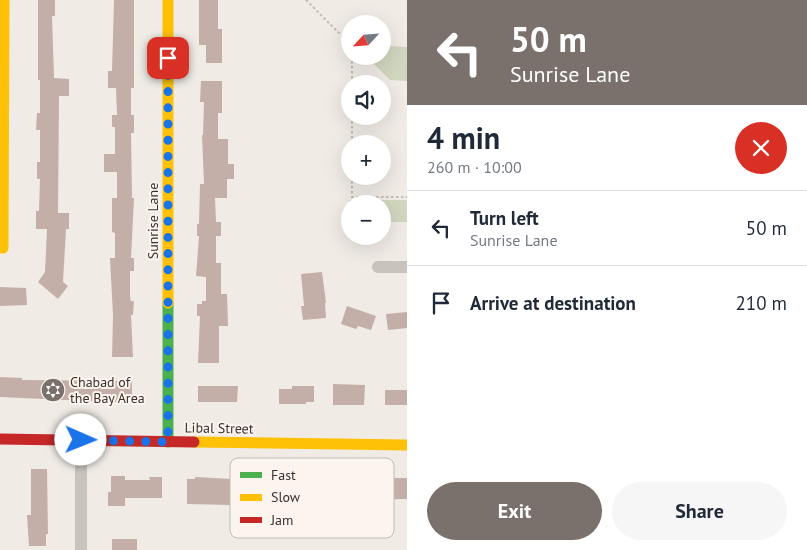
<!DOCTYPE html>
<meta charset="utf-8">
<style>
:root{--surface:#fff;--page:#f6f6f7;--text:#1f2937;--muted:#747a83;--line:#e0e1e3;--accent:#7a716c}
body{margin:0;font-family:"PT Sans",sans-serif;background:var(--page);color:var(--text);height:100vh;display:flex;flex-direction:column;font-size:19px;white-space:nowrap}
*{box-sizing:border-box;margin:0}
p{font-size:16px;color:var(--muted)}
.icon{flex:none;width:28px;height:28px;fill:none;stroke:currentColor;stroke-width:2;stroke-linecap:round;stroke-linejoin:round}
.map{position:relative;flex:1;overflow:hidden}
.panel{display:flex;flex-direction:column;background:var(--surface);width:400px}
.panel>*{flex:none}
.banner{background:#7a716c;color:#fff;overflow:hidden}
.needle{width:32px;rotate:244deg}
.buttons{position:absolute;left:341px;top:15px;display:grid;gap:10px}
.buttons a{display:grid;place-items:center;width:50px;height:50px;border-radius:50%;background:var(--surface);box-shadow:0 5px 20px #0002;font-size:25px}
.pin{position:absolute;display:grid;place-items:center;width:42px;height:42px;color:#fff;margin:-21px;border-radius:10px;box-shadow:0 2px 8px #0006}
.me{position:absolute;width:55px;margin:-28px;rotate:91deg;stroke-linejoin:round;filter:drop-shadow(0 0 4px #0008)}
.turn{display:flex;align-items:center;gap:18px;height:105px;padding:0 20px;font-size:22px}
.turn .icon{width:65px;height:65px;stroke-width:2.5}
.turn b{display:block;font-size:35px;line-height:42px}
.round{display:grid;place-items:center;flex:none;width:52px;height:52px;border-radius:26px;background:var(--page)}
.summary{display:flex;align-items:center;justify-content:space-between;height:85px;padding:0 20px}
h1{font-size:30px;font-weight:600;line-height:38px}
.button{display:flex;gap:10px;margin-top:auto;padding:10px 20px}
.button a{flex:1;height:58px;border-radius:30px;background:var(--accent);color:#fff;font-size:20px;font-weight:600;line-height:58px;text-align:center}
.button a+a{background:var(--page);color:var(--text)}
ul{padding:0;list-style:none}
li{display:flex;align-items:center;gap:15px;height:75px;padding:0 20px;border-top:1px solid var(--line)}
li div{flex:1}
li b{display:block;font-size:19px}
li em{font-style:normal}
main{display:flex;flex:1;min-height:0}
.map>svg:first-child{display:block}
</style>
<main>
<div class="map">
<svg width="407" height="550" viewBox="0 0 407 550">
<rect width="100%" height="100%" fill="#f0ebe5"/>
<path fill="#d1d6bf" d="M388 46 407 47V81L390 80 370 60 375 56H382L383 51Z
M349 200H407V222H383L382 204H350L349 222Z"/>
<path fill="#c3afa7" d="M38 0H55V16H52L54 78 69 79V96H59L58 213H69V229H66L63 282 68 286 58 299 38 282 45 272 47 229H36V211H39L40 179H37V162H40V130H36L37 113H40V80H38Z
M114 0H134V88H131V115H134V133H131L132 198H134L131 258H134V271H130V296L131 301H134L133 315H131L133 357H112L113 315 110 258H115V233L112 232V198H117V172H104V154H115V127H112V115H117L116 88H108V71H112Z
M199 0H218V29H222V63H206V45H199Z
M201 81H222V113H218V139H228V164H234V179H227V198H215L216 222H221V236H216V263H221V294H227L228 326H219V363H198L200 316H197V304H202V301H206V277L196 276 199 236H197V224H199L200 184H204L202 135H203L204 102H200Z
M322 272 326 303H325L326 318 303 320 301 306H304L301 274Z
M0 287 26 288 27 305 0 306Z
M347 306 376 316 371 330 358 326 356 329 341 324Z
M407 312V328L388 330 386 314Z
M0 377 22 378V380L132 381V403L0 397Z
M333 384 365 385 364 405H333Z
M198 386H238L237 402H198Z
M292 386H314V402H306V404H279V389H292Z
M385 390H407V405H385Z
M31 469H47L48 534H46V546H29L27 515H31Z
M111 476H125V480H150L149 477H162V498H125V506H108V492H111Z
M195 477 232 479V505L187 504V479H195Z
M292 478H343V483H366V478H407V499L343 500 308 498V507L292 506V499H274V480H292Z
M112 539H137V550H112Z"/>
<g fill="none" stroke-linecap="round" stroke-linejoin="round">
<path stroke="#c2bbb6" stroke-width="2" stroke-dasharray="2.5 2.5" stroke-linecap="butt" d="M306 0 350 44
M352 56V84
M352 116V144
M352 176V197H407"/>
<path stroke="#c9c3be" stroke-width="12" d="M378 267H407
M81 550V440"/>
<path stroke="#4caf50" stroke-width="11" d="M168 303V442"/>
<path stroke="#ffc107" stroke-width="11" d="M168 0V303
M0 248H3L4 0
M194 442 407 445"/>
<path stroke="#c62828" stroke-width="11" d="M0 439 194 442"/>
</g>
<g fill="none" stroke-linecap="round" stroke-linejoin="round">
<path stroke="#1a73e8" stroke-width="9" stroke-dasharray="0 16.2" d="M81 440 168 442V58"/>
</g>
<defs>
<g id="synagogue-disc" transform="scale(1.25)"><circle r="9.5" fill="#7a716c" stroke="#fbf5ee"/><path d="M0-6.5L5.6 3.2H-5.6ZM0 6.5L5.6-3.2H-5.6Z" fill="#fff"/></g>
</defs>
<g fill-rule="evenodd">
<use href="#synagogue-disc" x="53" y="390"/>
</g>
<g text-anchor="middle" stroke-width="4" stroke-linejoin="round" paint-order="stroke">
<g font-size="14" fill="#3b302b" stroke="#fbf5ee">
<text transform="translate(153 221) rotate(-90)" y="5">Sunrise Lane</text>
<text transform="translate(219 428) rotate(1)" y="5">Libal Street</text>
</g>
<g font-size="14" fill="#3b302b" stroke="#fbf5ee" text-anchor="start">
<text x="70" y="387">Chabad of<tspan x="70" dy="16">the Bay Area</tspan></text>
</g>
</g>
<rect x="230" y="458" width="164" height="80" rx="8" fill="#fbf5ee" stroke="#c1bab4" stroke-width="1"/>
<rect x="240" y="472" width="22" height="6" fill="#4caf50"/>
<rect x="240" y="494" width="22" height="7" fill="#ffc107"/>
<rect x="240" y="517" width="22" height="6" fill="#c62828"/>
<g font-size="14" fill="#3b302b">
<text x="271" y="480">Fast</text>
<text x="271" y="502">Slow</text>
<text x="271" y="525">Jam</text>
</g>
</svg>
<div class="buttons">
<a><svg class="needle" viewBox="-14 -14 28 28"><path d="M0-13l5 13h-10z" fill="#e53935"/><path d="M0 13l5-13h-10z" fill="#747a83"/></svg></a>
<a><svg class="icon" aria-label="sound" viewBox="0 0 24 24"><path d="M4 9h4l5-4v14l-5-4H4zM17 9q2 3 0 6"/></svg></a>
<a>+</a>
<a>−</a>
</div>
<div class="pin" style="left:168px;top:58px;background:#d93025"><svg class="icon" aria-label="arrive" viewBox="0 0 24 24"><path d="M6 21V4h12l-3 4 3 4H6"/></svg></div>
<svg class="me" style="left:81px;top:440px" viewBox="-20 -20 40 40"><circle r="19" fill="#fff"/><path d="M0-13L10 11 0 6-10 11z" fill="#1a73e8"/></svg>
</div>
<section class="panel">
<div class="banner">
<div class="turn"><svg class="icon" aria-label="left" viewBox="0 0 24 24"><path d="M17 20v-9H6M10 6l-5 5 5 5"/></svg><div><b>50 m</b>Sunrise Lane</div></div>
</div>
<div class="summary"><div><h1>4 min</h1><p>260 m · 10:00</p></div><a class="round" style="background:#d93025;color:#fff"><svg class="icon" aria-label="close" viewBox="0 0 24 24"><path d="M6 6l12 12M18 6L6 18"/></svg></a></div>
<ul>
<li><svg class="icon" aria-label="left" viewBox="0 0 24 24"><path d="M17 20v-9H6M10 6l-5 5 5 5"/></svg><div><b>Turn left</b><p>Sunrise Lane</p></div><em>50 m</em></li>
<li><svg class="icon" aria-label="arrive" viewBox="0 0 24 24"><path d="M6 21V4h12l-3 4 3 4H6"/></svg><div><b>Arrive at destination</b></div><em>210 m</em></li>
</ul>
<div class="button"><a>Exit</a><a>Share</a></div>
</section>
</main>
